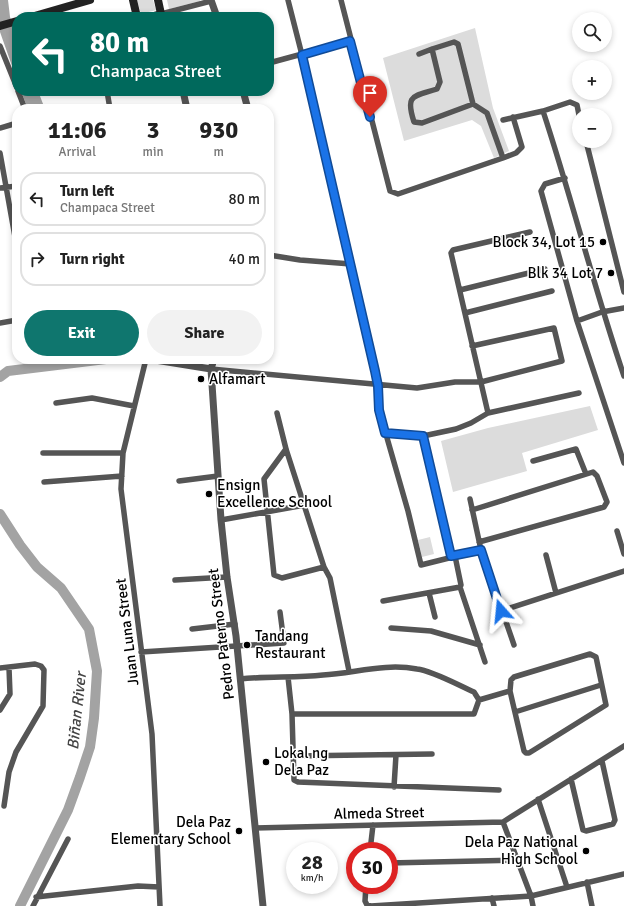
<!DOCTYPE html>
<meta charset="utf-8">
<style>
:root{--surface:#fff;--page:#f2f2f2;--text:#222;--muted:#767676;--line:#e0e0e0;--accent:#0f766e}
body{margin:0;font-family:Signika,sans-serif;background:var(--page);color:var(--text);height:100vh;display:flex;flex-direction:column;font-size:15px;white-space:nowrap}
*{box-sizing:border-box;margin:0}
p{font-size:13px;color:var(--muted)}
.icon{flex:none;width:22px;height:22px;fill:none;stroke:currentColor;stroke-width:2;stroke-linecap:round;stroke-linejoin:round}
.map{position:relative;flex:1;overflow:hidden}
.side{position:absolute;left:12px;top:104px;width:262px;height:260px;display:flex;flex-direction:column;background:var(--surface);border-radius:16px;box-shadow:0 2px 6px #0003}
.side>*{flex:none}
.hud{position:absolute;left:12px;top:12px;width:262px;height:84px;border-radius:16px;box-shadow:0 2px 6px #0003;background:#00695c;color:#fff;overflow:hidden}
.fabs{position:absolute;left:572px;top:12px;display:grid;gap:8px}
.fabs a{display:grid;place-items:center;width:40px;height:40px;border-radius:50%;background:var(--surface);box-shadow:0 2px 6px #0003;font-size:20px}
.speed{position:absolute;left:286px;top:842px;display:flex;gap:8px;font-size:20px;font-weight:700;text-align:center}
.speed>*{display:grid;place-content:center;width:52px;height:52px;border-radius:50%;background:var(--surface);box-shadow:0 2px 6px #0003;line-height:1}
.speed small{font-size:10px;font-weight:400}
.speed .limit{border:6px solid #d22;background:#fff;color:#111}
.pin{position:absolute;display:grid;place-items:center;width:34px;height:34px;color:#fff;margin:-41px -17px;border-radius:50% 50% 50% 0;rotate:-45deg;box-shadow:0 0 4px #0007}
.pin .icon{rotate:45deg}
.me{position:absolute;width:44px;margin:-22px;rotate:342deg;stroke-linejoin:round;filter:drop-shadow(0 0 3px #0008)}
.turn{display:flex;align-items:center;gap:14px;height:84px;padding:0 12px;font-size:18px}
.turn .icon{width:52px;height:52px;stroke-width:2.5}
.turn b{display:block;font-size:28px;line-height:34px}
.eta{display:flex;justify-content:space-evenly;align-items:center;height:68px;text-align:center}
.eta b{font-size:24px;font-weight:800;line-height:28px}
.button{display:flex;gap:8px;margin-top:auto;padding:8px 12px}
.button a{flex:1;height:46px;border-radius:24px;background:var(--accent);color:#fff;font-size:16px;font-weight:800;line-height:46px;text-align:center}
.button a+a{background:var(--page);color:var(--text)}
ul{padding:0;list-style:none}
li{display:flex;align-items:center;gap:12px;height:54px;margin:0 8px 6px;padding:0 4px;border:2px solid var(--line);border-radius:16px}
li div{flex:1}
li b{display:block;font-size:15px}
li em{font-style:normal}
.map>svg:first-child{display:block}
</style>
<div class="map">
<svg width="624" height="906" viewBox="0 0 624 906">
<rect width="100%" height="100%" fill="#fff"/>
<path fill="#dcdcdc" d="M137 0H153L156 10 141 14Z
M167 0H200V1L169 9Z
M475 28 493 108 509 151 494 158 481 126 472 120 404 141 383 58Z
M590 406 598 430 522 453 527 471 453 492 441 441 488 428Z
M430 537 434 554 422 557 418 540Z"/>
<path fill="#a3a3a3" d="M0 0H8L10 17 17 36V80L0 32Z
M21 91H38L45 109H28Z"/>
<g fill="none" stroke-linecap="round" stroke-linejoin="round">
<path stroke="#a3a3a3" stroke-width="10" d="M0 377 8 371 106 359
M0 514 20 545 37 567 61 588 89 629 97 671 94 718 90 747 80 777 68 810 20 906"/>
<path stroke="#555" stroke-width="5.5" d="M288 0 302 55 351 264 378 386 379 410 408 511 421 565 481 550
M341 0 390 191 398 194 503 158 487 113 473 104 422 123 414 122C405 94 413 97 437 89L440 82 432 49 419 54
M161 14 211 1
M0 46 17 88
M432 49 454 42 458 44 473 104
M269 63 350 41
M18 91 25 109
M107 91 110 109
M543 111C572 199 594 288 624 376
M503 120 543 111 570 102 577 105 579 115
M0 128 17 123
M586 141 624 292
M0 153 17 248
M503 158 516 153 522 147 513 117
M565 178 545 184 541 191 577 321 624 463
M0 188 17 186
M269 255 300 260 351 264
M460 290 545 269
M465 313 552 291
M577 321 602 312 624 308
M0 323 17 320
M146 359 123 453 121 489 152 734 160 906
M211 369 417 388 455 382H481L562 361 554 328 472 346
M56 403 92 398 134 406
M277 413 286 449 324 567 330 578 349 671
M488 413 451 253 453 250 530 232
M385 433 423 436 456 429 471 423 488 413 579 393
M423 436 451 556
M286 449 264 479 274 575 282 578 324 567
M43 453H123
M533 461 576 449 586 474
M179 481 218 476
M44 482 122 476
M470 499 481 550 514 645
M472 510 593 472 597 476 607 502 604 507 479 542
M221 520 305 505
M617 531 624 554
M546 555 556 593
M175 580 227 577
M460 587 485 662
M429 593 435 617
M383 601 460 587 461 585 455 556
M501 611 624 571
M391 628 431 631 480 645
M192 629 235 624
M141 652 284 643 280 612
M590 654 596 657 606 705 529 753H526L524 751 510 691 511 680 514 677Z
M0 668 35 664 41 666 44 670 43 706 16 752 9 772 4 806
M288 677 292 714 294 780 298 782 499 790
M240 679C268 676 295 678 323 675 355 673 385 663 417 669 433 671 458 685 474 692L479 700 474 714H292
M479 700 510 691
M0 710 10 694 9 668
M515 712 601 685
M293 756 432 754
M571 779 583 830 586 831 613 824 615 820 602 761
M394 787 396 755
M538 799 567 887
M503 822 624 746
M503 822 531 896 533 906
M255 828 503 822
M370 851 373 825
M389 863 517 860
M587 882 592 906
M366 885 365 901 367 905 371 906 531 896 624 874
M36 897 138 886 159 887
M492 898 494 906
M33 906 68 839"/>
<path stroke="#555" stroke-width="7" d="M211 0 217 17
M183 91 187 109
M243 91 248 109
M149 359 211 369
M214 359 211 369 221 520 227 577 236 636 263 906"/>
<path stroke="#222" stroke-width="8" d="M133 0 137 17
M31 17 90 0
M150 17 161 14 158 0
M0 26 17 21"/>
</g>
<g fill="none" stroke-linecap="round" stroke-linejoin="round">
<g stroke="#114b97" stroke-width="10">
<path id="route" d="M370 117 350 41 302 55 375 371 378 386 379 410 385 433 423 436 451 556 481 550 501 611"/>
</g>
<use href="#route" stroke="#1a73e8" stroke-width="7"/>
</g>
<g fill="#000" stroke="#fff" stroke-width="1.5">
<circle cx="603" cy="242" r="4"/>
<circle cx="611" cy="273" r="4"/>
<circle cx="201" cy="379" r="4"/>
<circle cx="209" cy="494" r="4"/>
<circle cx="247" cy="645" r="4"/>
<circle cx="266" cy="762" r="4"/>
<circle cx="239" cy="831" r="4"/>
<circle cx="586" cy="851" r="4"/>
</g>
<g text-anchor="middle" stroke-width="3" stroke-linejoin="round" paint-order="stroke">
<g font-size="15" fill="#000" stroke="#fff" text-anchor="end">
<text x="595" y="247">Block 34, Lot 15</text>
<text x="603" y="278">Blk 34 Lot 7</text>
<text x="209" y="384" text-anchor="start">Alfamart</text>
<text x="217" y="490" text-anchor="start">Ensign<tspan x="217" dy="17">Excellence School</tspan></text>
<text x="255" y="641" text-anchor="start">Tandang<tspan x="255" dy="17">Restaurant</tspan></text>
<text x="274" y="758" text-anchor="start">Lokal ng<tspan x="274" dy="17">Dela Paz</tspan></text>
<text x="231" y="827">Dela Paz<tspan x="231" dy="17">Elementary School</tspan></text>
<text x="578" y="847">Dela Paz National<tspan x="578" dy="17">High School</tspan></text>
</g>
<g font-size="15" fill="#000" stroke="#fff">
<text transform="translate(127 632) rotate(-97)" y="5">Juan Luna Street</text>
<text transform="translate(221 634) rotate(-97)" y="5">Pedro Paterno Street</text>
<text transform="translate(379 813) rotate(-1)" y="5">Almeda Street</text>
</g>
<g font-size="16" font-style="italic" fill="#444" stroke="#fff">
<text transform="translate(76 711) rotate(-84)" y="6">Biñan River</text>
</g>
</g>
</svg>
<div class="fabs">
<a><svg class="icon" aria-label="search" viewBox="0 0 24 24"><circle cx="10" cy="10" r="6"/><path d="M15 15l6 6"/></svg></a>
<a>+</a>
<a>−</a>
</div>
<div class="speed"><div>28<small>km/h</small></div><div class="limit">30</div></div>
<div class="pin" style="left:370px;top:117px;background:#d93025"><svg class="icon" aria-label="arrive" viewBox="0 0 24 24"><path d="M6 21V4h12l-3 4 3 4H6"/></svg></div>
<svg class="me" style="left:501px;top:611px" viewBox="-20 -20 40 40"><path d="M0-17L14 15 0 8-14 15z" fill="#1a73e8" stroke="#fff" stroke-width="4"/></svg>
<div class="hud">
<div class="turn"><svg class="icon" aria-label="left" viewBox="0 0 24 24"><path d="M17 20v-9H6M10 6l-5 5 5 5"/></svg><div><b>80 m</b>Champaca Street</div></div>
</div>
<section class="side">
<div class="eta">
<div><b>11:06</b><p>Arrival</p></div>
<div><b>3</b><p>min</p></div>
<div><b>930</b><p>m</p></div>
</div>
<ul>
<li><svg class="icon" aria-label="left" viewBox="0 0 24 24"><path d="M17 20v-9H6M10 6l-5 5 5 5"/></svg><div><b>Turn left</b><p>Champaca Street</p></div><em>80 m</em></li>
<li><svg class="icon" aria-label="right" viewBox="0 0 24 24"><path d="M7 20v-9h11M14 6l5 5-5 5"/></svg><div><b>Turn right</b></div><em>40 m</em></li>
</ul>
<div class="button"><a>Exit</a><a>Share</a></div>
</section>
</div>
